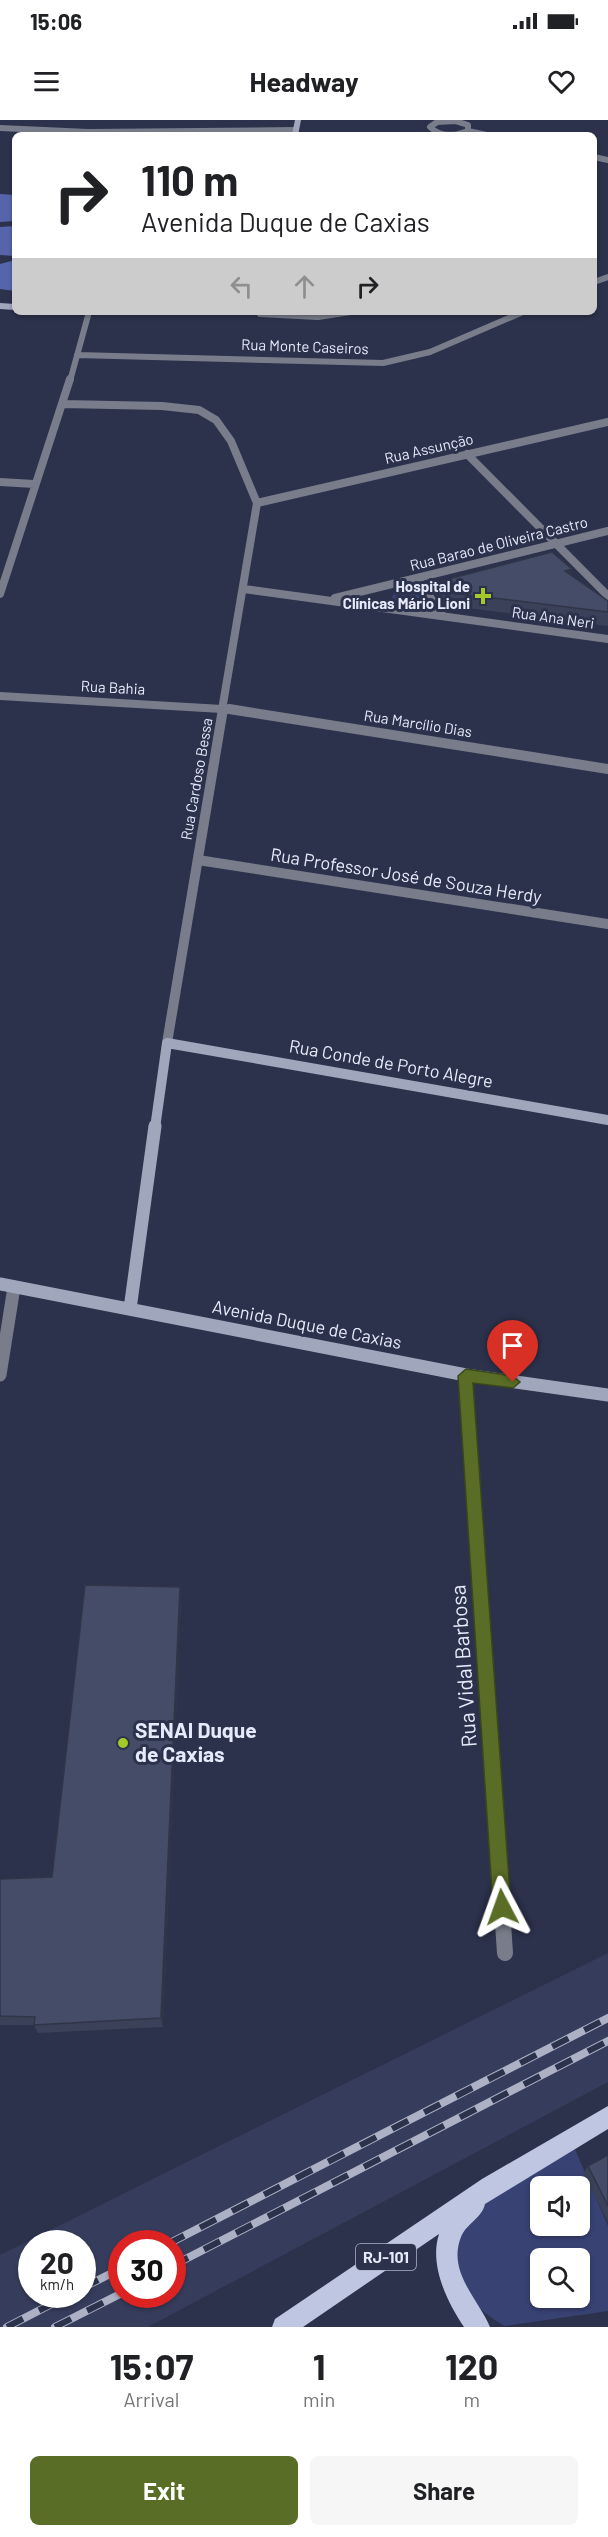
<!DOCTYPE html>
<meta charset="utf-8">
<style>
:root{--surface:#fff;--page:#f6f6f6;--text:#202124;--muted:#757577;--accent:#5a6d26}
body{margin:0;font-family:Barlow,sans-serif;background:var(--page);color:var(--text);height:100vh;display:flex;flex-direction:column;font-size:22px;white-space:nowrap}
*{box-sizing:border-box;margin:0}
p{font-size:20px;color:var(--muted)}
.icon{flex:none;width:33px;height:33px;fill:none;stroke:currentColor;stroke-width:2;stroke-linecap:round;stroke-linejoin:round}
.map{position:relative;height:2207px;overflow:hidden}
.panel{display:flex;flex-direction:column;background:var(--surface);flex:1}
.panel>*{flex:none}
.top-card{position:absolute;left:12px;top:12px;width:585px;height:183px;border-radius:9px;box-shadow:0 2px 4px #0004;background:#fff;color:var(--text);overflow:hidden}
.fabs{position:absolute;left:530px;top:2056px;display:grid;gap:12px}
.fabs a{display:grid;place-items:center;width:60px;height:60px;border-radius:9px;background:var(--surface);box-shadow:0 2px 4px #0004;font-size:30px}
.speed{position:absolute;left:18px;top:2110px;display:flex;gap:12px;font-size:30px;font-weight:700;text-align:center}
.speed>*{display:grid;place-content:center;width:78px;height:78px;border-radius:50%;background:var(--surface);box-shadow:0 2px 4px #0004;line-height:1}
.speed small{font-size:15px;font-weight:400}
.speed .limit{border:9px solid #d22;background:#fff;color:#111}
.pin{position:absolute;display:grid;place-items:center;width:51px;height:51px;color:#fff;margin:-62px -26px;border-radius:50% 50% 50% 0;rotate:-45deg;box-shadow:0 0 6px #0007}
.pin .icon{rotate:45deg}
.me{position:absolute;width:66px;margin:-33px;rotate:356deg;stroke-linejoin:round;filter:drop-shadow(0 0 4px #0008)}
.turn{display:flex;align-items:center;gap:21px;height:126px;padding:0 30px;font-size:27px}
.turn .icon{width:78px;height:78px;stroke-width:2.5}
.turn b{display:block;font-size:42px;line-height:51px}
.lanes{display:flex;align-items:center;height:57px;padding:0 30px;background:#0003;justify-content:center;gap:30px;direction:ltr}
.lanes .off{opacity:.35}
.eta{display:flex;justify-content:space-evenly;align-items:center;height:102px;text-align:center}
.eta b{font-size:36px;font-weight:700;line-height:42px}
.button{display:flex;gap:12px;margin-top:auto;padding:12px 30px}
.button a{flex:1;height:69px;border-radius:9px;background:var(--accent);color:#fff;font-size:24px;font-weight:700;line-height:69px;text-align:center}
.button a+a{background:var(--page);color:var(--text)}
.status{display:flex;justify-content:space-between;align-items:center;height:42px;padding:0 30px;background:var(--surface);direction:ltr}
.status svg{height:16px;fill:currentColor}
header{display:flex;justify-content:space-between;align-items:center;height:78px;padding:0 30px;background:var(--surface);font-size:27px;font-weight:700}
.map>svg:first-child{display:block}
</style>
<div class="status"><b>15:06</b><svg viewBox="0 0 49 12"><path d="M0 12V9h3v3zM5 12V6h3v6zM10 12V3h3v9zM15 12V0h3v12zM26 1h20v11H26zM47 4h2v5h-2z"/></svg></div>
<header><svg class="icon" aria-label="menu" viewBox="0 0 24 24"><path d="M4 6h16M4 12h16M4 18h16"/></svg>Headway<svg class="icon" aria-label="heart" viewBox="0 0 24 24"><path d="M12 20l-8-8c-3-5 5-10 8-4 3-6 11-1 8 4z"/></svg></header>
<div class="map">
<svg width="608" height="2207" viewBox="0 0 608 2207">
<rect width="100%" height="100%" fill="#2c324c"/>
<path fill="#363d5c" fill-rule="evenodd" d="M608 1833V1962L148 2207H0V2135ZM32 2124H82V2175H32ZM122 2124H172V2175H122Z"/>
<path fill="#384273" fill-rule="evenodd" d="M407 467 420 472 419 480 402 483 392 478 395 470Z
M574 2027 608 2106V2191L504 2206C461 2178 462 2170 455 2122L482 2083ZM540 2067H579V2106H540ZM540 2139H579V2178H540Z"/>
<path fill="#5665ab" d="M0 74 15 75V101L0 102Z
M15 106V136L0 135V107Z
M15 140V171L0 169V144Z"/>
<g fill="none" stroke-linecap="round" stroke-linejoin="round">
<path stroke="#797d8b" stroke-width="6" d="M455 1 468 5V11C455 16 441 18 430 7L437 2Z
M0 8 88 12 295 10
M468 11 487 15
M594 37 608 40
M594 162 608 157
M260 194 318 197 351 192
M77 235 383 243 430 232 523 192
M70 261 89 192"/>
<path stroke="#797d8b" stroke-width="8" d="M63 284 162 286 199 290 216 300 231 321 257 383 222 590
M467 334 608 476
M0 362 34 364
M257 383 608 302
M417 458 443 496
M244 469 608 519
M0 474 70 259
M335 478 608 411
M0 576 239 590"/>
<path stroke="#797d8b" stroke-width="10" d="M229 589 608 649
M198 740 608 804
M167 923 223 589"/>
<path stroke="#797d8b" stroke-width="13" d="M0 1255 14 1167
M466 1255 485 1537"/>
<path stroke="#797d8b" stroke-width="16" d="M485 1536 505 1833"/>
<path stroke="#a0a6bc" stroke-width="6" d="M295 15 298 0
M0 186 15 187
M193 192H261"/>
<path stroke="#a0a6bc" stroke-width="10" d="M155 1008 167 923 608 1000"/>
<path stroke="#a0a6bc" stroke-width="13" d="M0 1164 466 1255 608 1275
M130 1189 155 1006"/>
<path fill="#bec6e2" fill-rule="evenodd" d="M608 1986V2009L485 2084C482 2098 466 2104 461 2117 447 2152 479 2180 490 2207H464C447 2182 429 2145 439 2114L303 2207H272L275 2199 482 2059Z"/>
<g stroke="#acb1c5" stroke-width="8">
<path id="rail" d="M168 2124 608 1898
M172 2146 608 1921
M82 2168 122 2148
M7 2207 69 2175
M55 2207 122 2173"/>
</g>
<use href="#rail" stroke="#2c324c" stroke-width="6" stroke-dasharray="18" stroke-linecap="butt"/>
</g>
<path fill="#3a4159" d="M571 456 608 481V506L443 485 436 475 437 462Z
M180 1467 181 1480 163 1907 38 1913 34 1905H0V1759L52 1757Z
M608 2035V2102L583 2053 588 2046Z"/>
<path fill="#303548" d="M572 449 570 462 565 451Z
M180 1467 181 1480 163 1907 161 1898Z"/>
<path fill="#444c67" stroke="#303548" stroke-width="1.5" d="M552 432 572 449 565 451 608 481V492L444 472 437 462Z
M85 1465 180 1467 161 1898 34 1905 35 1897 0 1896V1759L52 1757Z
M608 2035V2086L588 2046Z"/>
<path fill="#5a6d26" stroke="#3a4719" stroke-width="1.5" d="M466 1249 513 1256 520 1262 513 1268 473 1263 511 1787 508 1793 502 1796 495 1793 493 1787 458 1256Z"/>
<g fill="#a2c928" stroke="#2c324c" stroke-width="2">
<path d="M480 467h6v6h6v6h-6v6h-6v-6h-6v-6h6z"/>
<circle cx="123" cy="1623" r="6"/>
</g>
<g text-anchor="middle" stroke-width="6" stroke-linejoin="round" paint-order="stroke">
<g font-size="15" fill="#e6ebfc" stroke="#2c324c">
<text transform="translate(305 227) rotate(2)" y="5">Rua Monte Caseiros</text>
<text transform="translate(429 329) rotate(-13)" y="5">Rua Assunção</text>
<text transform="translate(499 424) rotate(-14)" y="5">Rua Barao de Oliveira Castro</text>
<text transform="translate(553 498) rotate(8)" y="5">Rua Ana Neri</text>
<text transform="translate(113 568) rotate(3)" y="5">Rua Bahia</text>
<text transform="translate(418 604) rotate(9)" y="5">Rua Marcílio Dias</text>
<text transform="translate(197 659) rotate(-80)" y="5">Rua Cardoso Bessa</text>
</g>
<g font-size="15" font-weight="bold" fill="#e6ebfc" stroke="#2c324c" text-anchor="end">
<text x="470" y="472">Hospital de<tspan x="470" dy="17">Clínicas Mário Lioni</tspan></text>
</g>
<rect fill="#2c324c" stroke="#aeb4c7" stroke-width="1.5" x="356" y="2124" width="60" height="26" rx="4.5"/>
<g font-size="16" font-weight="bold" fill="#e6ebfc">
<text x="386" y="2143">RJ-101</text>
</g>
<g font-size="18" fill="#e6ebfc" stroke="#2c324c">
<text transform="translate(406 756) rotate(9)" y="6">Rua Professor José de Souza Herdy</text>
<text transform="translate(391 944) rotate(10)" y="6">Rua Conde de Porto Alegre</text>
<text transform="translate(307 1205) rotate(11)" y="6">Avenida Duque de Caxias</text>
</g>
<g font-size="21" fill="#e6ebfc" stroke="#2c324c">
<text transform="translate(464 1546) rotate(-94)" y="7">Rua Vidal Barbosa</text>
</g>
<g font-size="21" font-weight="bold" fill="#e6ebfc" stroke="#2c324c" text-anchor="start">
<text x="135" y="1618">SENAI Duque<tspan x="135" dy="24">de Caxias</tspan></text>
</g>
</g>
</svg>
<div class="fabs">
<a><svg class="icon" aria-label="sound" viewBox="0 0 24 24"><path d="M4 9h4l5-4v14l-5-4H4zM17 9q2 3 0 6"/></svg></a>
<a><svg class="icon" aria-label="search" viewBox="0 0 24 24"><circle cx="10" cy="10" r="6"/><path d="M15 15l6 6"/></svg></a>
</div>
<div class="speed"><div>20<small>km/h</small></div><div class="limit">30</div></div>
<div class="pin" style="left:513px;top:1262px;background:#d93025"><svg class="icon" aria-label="arrive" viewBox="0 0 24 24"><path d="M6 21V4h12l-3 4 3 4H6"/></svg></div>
<svg class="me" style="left:502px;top:1787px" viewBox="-20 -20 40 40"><path d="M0-17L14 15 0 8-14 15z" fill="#5a6d26" stroke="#fff" stroke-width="4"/></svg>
<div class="top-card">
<div class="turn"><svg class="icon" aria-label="right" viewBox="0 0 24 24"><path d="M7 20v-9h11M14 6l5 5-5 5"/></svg><div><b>110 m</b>Avenida Duque de Caxias</div></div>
<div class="lanes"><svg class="icon off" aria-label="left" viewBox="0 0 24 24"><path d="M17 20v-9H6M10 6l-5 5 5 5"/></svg><svg class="icon off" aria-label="ahead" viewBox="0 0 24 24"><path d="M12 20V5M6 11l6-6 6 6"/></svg><svg class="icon" aria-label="right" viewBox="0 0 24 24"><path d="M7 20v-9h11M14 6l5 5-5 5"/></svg></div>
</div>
</div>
<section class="panel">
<div class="eta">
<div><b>15:07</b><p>Arrival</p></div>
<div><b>1</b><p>min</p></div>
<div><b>120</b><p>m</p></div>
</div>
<div class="button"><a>Exit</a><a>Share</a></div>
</section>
